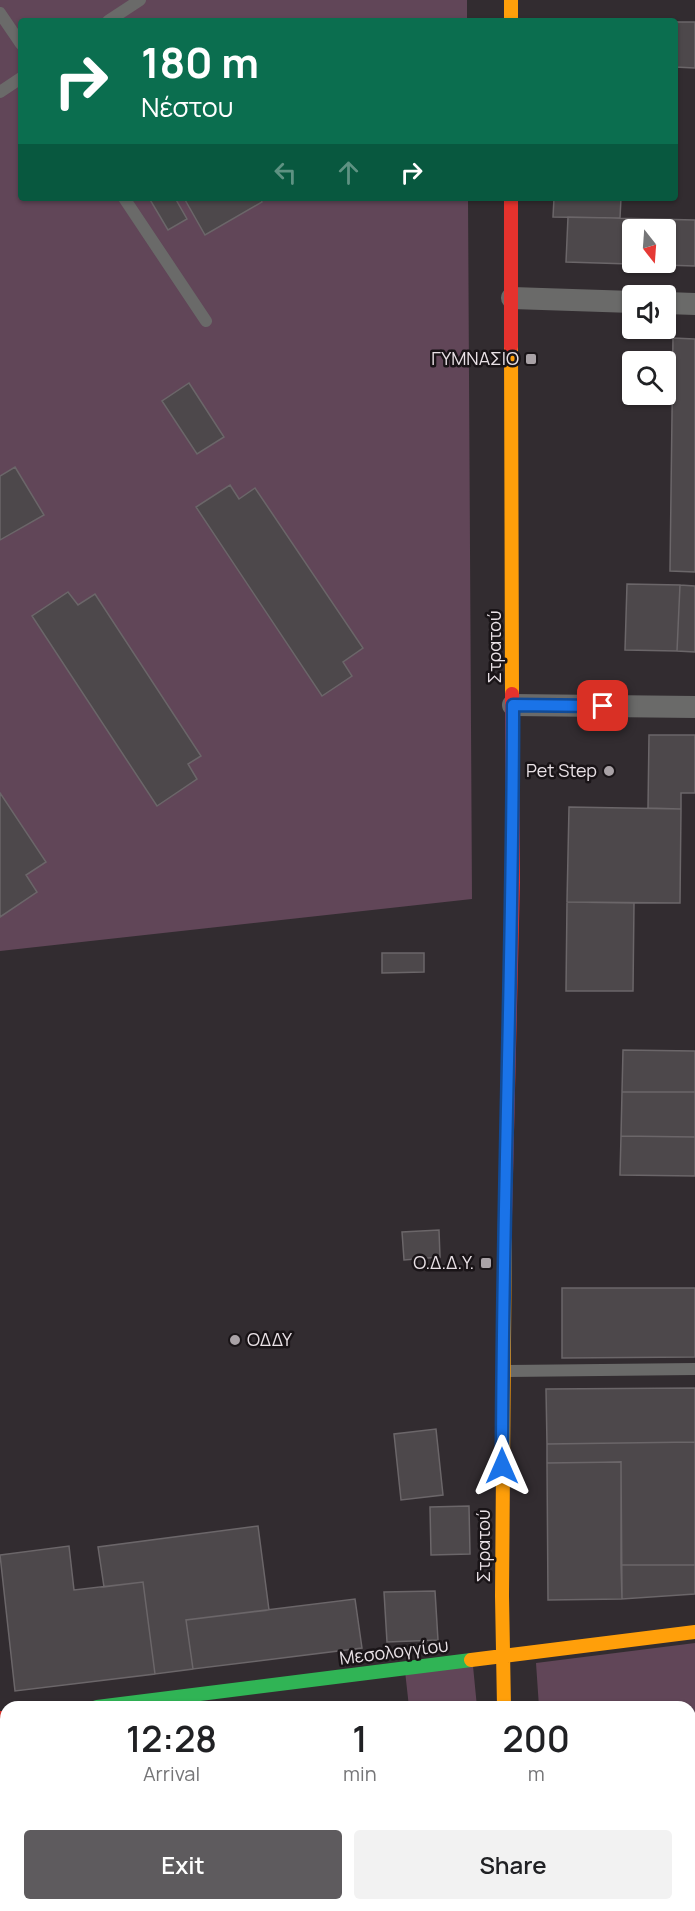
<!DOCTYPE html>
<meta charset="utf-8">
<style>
:root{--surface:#fff;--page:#f2f2f2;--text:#202124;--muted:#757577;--accent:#5e5b5e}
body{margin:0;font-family:Manrope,sans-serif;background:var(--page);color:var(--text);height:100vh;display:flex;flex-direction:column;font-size:22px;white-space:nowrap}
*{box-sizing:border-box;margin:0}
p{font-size:20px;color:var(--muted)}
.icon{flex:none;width:33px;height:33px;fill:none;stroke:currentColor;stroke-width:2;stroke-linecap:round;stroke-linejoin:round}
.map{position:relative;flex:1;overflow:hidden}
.panel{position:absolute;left:0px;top:1701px;width:696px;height:210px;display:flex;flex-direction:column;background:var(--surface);border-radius:18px 18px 0 0;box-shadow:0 2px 4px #0004}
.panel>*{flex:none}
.banner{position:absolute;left:18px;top:18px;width:660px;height:183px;border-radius:6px;box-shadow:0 2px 4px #0004;background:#0b6e4f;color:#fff;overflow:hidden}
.needle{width:39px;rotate:163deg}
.fabs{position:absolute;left:622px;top:219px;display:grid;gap:12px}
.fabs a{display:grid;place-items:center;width:54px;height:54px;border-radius:6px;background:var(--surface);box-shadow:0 2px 4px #0004;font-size:30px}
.pin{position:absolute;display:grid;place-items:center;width:51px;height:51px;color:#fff;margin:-26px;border-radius:12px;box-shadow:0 3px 9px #0006}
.me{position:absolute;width:66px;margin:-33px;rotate:0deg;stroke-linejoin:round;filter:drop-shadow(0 0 4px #0008)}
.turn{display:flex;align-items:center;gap:21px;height:126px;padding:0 24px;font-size:27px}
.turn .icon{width:78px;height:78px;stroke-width:2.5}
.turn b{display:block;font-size:42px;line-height:51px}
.lanes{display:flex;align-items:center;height:57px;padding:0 24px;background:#0003;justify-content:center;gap:30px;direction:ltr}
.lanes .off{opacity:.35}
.eta{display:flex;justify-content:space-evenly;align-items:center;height:102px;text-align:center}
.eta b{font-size:36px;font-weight:600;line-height:42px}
.primary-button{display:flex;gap:12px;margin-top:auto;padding:12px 24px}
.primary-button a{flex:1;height:69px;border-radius:6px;background:var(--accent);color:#fff;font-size:24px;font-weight:600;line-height:69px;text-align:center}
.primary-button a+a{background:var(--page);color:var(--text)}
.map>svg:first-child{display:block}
</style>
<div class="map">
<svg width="695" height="1911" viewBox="0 0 695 1911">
<rect width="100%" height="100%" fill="#322c30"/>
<path fill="#614658" d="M0 0H467V21H21V198H468L472 899 0 951Z
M695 1643V1911H562L559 1905H690V1707H539L536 1663Z
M404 1662 473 1666 477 1707H409Z
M434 1905H489V1911H435Z"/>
<path fill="#4d484b" stroke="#6b6669" stroke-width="1.5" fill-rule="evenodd" d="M574 19 654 21H574Z
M675 22H695V68L675 67Z
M149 198H175L187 219 168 230Z
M184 198H260L262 202 205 235Z
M554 198H621L620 218 553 217Z
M568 217 695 220V266L566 262ZM633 230H666V262H633Z
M673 338 695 339V572L670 571Z
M189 383 224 437 197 454 162 401Z
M15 467 44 515 0 540V476Z
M230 485 239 499 255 488 363 648 343 662 352 676 322 696 196 507Z
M627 584 680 585 677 651 625 650Z
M680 585 695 586V652L677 651Z
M68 592 78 605 95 594 201 756 188 764 197 779 157 806 32 616Z
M649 735H695V793H681V809L648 808Z
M0 793 46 862 26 875 37 892 0 917Z
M569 807 681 809 680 903 567 902Z
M567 902 634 903 633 991H566Z
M382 953H424V972L382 973Z
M623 1050 695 1051V1092H622Z
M622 1092H695V1137L621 1136Z
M621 1136 695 1137V1176L620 1175Z
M439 1230 440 1257 404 1260 402 1232Z
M562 1288H695V1357L562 1358Z
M695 1388V1442L547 1444 546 1389Z
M436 1429 443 1495 401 1500 394 1434Z
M695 1442V1565H621V1462L547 1463V1444Z
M621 1462 622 1599 548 1600 547 1463Z
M469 1506 470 1554 431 1555 430 1507Z
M258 1526 269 1610 186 1620 193 1669 155 1674 143 1582 104 1587 98 1547Z
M69 1546 74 1590 143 1582 155 1674 15 1691 0 1555Z
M621 1565H695V1594L622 1599Z
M435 1591 438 1640 387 1642 384 1592Z
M355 1599 362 1648 193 1669 186 1620Z
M0 1735H6V1905H156V1911H0Z"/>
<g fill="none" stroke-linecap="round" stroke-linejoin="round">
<path stroke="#6a6a69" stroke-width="12" d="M0 13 21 44
M108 21 140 0
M0 92 21 78
M124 198 206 321
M504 1371 695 1369"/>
<path stroke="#6a6a69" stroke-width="22" d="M512 298 633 302
M666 303 695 304
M513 705 695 707"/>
<path stroke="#30b455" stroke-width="14" d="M97 1707 471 1660
M523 1905 524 1911"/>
<path stroke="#ff9f0a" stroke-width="14" d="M511 0V21
M511 347 512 694
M471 1660 695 1632
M504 1707 502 1596 505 1216"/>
<path stroke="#e5322d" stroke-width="14" d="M511 198V347
M505 1216 513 882 512 694
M0 1718H6
M547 1905 549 1911"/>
</g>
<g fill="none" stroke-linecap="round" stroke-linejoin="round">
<g stroke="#114b97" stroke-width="15">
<path id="route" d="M502 1466C502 1212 513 958 513 705L603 706"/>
</g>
<use href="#route" stroke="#1a73e8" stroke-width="10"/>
</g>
<g fill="#a9a2a6" stroke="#191417" stroke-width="2">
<rect x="525" y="353" width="12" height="12" rx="3"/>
<circle cx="609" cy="771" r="6"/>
<rect x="480" y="1257" width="12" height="12" rx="3"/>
<circle cx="235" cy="1340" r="6"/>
</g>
<g text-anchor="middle" stroke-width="5" stroke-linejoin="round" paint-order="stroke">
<g font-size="18" fill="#e9e1e6" stroke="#191417" text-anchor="end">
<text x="519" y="365">ΓΥΜΝΑΣΙΟ</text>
<text x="597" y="777">Pet Step</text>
<text x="474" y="1269">Ο.Δ.Δ.Υ.</text>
<text x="247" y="1346" text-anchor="start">ΟΔΔΥ</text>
</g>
<g font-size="18" fill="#e9e1e6" stroke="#191417">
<text transform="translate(495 647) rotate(-90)" y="6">Στρατού</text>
<text transform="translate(484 1546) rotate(-90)" y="6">Στρατού</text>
<text transform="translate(394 1652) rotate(-7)" y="6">Μεσολογγίου</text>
</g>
</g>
</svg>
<div class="fabs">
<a><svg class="needle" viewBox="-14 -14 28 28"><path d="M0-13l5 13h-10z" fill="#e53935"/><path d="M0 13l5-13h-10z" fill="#757577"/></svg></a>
<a><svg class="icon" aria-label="sound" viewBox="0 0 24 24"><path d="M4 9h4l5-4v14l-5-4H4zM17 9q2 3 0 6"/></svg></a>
<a><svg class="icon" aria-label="search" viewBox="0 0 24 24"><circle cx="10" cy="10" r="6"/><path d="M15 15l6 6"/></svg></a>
</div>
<div class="pin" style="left:603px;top:706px;background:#d93025"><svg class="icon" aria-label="arrive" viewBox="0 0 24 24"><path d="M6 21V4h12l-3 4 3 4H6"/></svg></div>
<svg class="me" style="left:502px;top:1466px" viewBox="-20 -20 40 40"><path d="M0-17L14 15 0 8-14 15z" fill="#1a73e8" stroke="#fff" stroke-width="4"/></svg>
<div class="banner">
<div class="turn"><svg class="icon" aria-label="right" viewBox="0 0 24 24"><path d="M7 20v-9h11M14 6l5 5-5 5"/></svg><div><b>180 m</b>Νέστου</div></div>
<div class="lanes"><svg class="icon off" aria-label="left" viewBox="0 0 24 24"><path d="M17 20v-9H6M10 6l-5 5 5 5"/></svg><svg class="icon off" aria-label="ahead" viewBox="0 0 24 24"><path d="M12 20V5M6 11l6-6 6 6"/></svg><svg class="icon" aria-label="right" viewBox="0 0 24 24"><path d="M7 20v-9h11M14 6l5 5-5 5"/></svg></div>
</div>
<section class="panel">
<div class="eta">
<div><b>12:28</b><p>Arrival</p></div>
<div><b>1</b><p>min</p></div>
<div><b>200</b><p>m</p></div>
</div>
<div class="primary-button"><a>Exit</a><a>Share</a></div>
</section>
</div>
